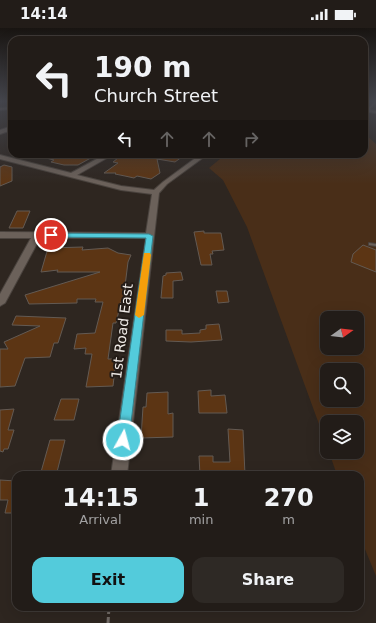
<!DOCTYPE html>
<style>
:root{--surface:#221c18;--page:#2e2925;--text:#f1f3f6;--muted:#a2a1a2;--line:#3f3a37;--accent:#53cbdb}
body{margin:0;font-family:"DejaVu Sans",sans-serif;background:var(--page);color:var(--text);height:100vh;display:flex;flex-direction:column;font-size:15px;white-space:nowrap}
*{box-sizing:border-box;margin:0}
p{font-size:13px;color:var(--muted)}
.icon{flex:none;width:22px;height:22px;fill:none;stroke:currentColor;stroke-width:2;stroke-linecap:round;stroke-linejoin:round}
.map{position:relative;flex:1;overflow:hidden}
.panel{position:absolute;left:12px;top:443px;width:352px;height:140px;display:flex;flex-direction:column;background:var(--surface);border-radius:12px;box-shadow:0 4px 16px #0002,0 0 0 1px var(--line)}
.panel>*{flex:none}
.banner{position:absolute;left:8px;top:8px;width:360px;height:122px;border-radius:12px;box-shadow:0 4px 16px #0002,0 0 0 1px var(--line);background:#221c18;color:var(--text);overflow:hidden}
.needle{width:26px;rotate:75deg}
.controls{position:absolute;left:320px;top:283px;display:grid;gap:8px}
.controls a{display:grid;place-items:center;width:44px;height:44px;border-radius:8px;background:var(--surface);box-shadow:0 4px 16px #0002,0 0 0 1px var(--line);font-size:20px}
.pin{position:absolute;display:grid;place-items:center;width:34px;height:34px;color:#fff;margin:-17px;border:2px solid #fff;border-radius:50%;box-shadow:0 1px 4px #0007}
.me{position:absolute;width:44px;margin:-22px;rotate:7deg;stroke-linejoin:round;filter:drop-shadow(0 0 3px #0008)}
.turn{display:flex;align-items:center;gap:14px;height:84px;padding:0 20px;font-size:18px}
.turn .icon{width:52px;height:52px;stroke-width:2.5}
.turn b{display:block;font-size:28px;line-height:34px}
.lanes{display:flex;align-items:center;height:38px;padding:0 20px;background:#0003;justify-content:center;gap:20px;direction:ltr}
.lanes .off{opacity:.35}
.eta{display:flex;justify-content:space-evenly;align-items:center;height:68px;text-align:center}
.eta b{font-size:24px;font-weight:600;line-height:28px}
.button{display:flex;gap:8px;margin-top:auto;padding:8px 20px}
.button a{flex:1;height:46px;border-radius:12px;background:var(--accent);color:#111;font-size:16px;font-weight:600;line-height:46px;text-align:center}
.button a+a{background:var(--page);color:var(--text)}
.status{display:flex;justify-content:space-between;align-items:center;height:28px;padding:0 20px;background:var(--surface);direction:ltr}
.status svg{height:11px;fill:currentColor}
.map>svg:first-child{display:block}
</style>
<div class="status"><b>14:14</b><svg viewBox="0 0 49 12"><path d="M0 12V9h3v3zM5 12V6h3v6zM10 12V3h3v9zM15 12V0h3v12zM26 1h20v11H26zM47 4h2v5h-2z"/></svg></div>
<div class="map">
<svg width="376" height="595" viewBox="0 0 376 595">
<rect width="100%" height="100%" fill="#2e2620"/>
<path fill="#492e18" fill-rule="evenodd" d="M364 105 376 116V548L360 509V447H337L329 424H357V394H327V418L247 199 223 152 209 140 226 126H364ZM327 290H357V320H327ZM327 342H357V372H327Z"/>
<path fill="#5c3514" stroke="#635a53" d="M43 126H98L78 137H64L51 134 54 132 42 129Z
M123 126H186L175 134 157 131 160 145 151 151 137 148 134 150 125 148 115 146 116 145H104L118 135 113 134Z
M4 137 12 139V153L0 158V139Z
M17 183H30L23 200H9Z
M204 203V205H221L224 222 212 223 213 226H210L212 237H201L194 204Z
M363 217 376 222V244L351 234 353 226Z
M83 219 82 222 108 220 118 225 131 227 128 234 123 274H121L116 295H113L108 331H116L113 358 86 359 92 326H85L86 320 74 321 77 306 95 305 103 274H95L96 271H77V275L29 276 25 267 100 244H57L58 242 41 244 48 220Z
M181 244 183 252 173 253V270H161L163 248 166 247V245Z
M216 263H227L229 274 218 275Z
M16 288 66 290 58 315H54L50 329 25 330 15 358 0 359V321H8L4 314 40 298 12 297Z
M219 296 222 312 191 314 166 313V302H182V306L200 305V302L206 301V297Z
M211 362V368L225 367 227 385H199L198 363Z
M168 364V386L173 385V409L141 410 143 379H146L147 365Z
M61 371H79L74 392H54Z
M14 381 8 402H14L8 421H4L3 424 0 423V382Z
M228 401 243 402 245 447H200L199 428H213V434H230Z
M50 412H65L57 444H41Z
M0 452 16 453V485H5L8 472H0Z"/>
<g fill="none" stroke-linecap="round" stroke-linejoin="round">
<g stroke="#4a433e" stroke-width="2">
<path id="service" d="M375 73H376V74L370 81 371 82 376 83V85L369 84 368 81Z
M369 215 376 216V218L369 217Z"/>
</g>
<g stroke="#4a433e" stroke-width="2">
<path id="minor" d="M12 79V81L0 82V80Z
M12 98V102L0 106V102Z
M106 126H114L77 147 121 158 154 162 163 154 201 126H208L167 156 159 165 127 447H111L146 210H40L5 275 0 278V266L31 210H0V204L146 205 152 166 121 162 0 131V127L71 145Z"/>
</g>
<path stroke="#726b66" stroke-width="3" stroke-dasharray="6 3" stroke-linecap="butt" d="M108 595 109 579"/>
<use href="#service" fill="#6b615a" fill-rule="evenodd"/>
<use href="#minor" fill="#6b615a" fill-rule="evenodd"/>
</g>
<linearGradient id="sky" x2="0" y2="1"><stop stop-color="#191512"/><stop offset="0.47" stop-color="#46474e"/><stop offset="1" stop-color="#46474e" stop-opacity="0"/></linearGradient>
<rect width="376" height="156" fill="url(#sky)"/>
<path fill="#53cbdb" stroke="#36848e" d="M51 205 149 206 153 208 129 412 127 416 123 417 119 416 117 412 146 210 49 209V206Z"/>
<path fill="#f59e0b" d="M144 225H150L151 227 144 287 139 290 135 287Z"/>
<g text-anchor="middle" stroke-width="4" stroke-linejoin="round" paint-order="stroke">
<g font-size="14" fill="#eee9e5" stroke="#241c17">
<text transform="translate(122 303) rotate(-83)" y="5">1st Road East</text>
</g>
</g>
</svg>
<div class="controls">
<a><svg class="needle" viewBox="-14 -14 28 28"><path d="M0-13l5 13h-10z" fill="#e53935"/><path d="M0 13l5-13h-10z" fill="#a2a1a2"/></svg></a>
<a><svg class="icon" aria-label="search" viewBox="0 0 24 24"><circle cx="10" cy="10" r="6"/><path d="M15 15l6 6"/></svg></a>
<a><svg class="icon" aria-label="layers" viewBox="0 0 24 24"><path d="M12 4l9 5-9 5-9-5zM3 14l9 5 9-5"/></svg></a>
</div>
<div class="pin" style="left:51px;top:207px;background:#d93025"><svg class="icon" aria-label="arrive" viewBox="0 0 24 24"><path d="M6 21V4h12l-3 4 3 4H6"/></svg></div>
<svg class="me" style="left:123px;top:412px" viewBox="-20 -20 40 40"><circle r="17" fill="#53cbdb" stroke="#fff" stroke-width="3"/><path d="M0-11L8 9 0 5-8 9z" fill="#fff"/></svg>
<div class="banner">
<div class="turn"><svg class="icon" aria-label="left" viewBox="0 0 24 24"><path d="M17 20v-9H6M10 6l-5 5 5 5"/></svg><div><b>190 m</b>Church Street</div></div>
<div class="lanes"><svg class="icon" aria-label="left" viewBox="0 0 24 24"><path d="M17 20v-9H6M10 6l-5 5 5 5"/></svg><svg class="icon off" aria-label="ahead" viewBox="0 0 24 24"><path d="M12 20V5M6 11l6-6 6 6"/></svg><svg class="icon off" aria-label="ahead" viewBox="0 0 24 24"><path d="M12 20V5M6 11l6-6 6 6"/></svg><svg class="icon off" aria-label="right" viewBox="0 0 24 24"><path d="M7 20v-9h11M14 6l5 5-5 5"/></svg></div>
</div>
<section class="panel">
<div class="eta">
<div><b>14:15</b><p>Arrival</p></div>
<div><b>1</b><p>min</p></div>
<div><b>270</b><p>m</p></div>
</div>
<div class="button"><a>Exit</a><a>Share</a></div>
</section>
</div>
